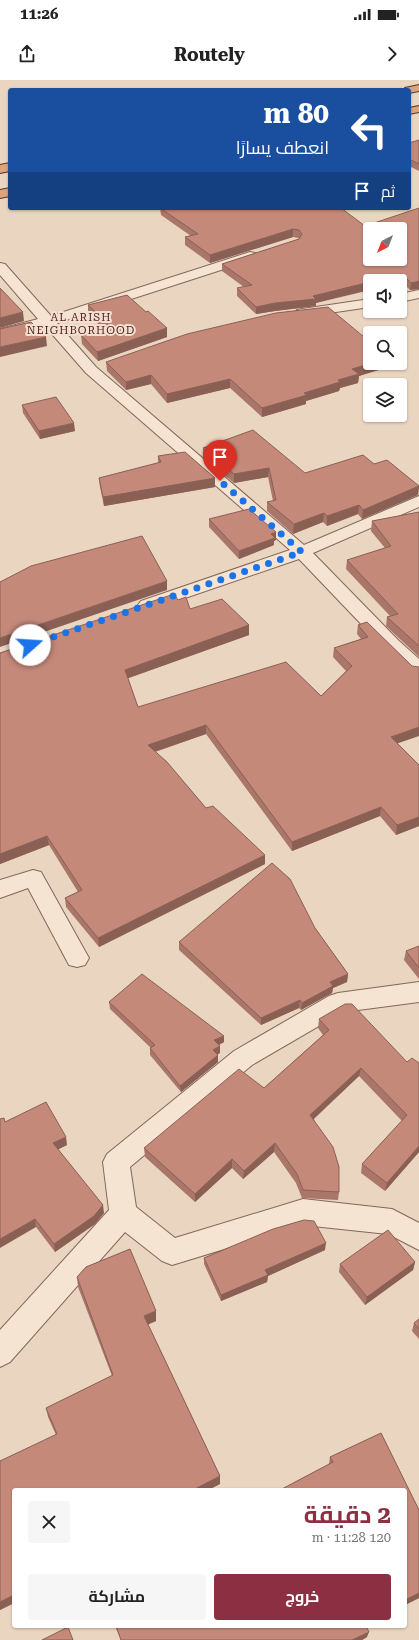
<!DOCTYPE html>
<html lang="ar">
<meta charset="utf-8">
<style>
:root{--surface:#fff;--page:#f6f6f6;--text:#222;--muted:#767676;--accent:#8c2f43}
body{margin:0;font-family:"Roboto Serif",Cairo,serif;background:var(--page);color:var(--text);direction:rtl;height:100vh;display:flex;flex-direction:column;font-size:15px;white-space:nowrap}
*{box-sizing:border-box;margin:0}
p{font-size:13px;color:var(--muted)}
.icon{flex:none;width:22px;height:22px;fill:none;stroke:currentColor;stroke-width:2;stroke-linecap:round;stroke-linejoin:round}
.map{position:relative;flex:1;overflow:hidden;direction:ltr}
.drawer{position:absolute;left:12px;top:1408px;width:395px;height:140px;display:flex;flex-direction:column;background:var(--surface);border-radius:4px;box-shadow:0 1px 3px #0004;direction:rtl}
.drawer>*{flex:none}
.banner{position:absolute;left:8px;top:8px;width:403px;height:122px;border-radius:4px;box-shadow:0 1px 3px #0004;direction:rtl;background:#1a4fa0;color:#fff;overflow:hidden}
.needle{width:26px;rotate:222deg}
.buttons{position:absolute;left:363px;top:142px;display:grid;gap:8px}
.buttons a{display:grid;place-items:center;width:44px;height:44px;border-radius:4px;background:var(--surface);box-shadow:0 1px 3px #0004;font-size:20px}
.pin{position:absolute;display:grid;place-items:center;width:34px;height:34px;color:#fff;margin:-41px -17px;border-radius:50% 50% 50% 0;rotate:-45deg;box-shadow:0 0 4px #0007}
.pin .icon{rotate:45deg}
.me{position:absolute;width:44px;margin:-22px;rotate:71deg;stroke-linejoin:round;filter:drop-shadow(0 0 3px #0008)}
.turn{display:flex;align-items:center;gap:14px;height:84px;padding:0 16px;font-size:18px}
.turn .icon{width:52px;height:52px;stroke-width:2.5}
.turn b{display:block;font-size:28px;line-height:34px}
.then{display:flex;align-items:center;height:38px;padding:0 16px;background:#0003;gap:8px;font-size:15px}
.round{display:grid;place-items:center;flex:none;width:42px;height:42px;border-radius:4px;background:var(--page)}
.headline{display:flex;align-items:center;justify-content:space-between;height:68px;padding:0 16px}
h1{font-size:24px;font-weight:700;line-height:30px;color:var(--accent)}
.cta{display:flex;gap:8px;margin-top:auto;padding:8px 16px}
.cta a{flex:1;height:46px;border-radius:4px;background:var(--accent);color:#fff;font-size:16px;font-weight:700;line-height:46px;text-align:center}
.cta a+a{background:var(--page);color:var(--text)}
.status{display:flex;justify-content:space-between;align-items:center;height:28px;padding:0 20px;background:var(--surface);direction:ltr}
.status svg{height:11px;fill:currentColor}
header{display:flex;justify-content:space-between;align-items:center;height:52px;padding:0 16px;background:var(--surface);font-size:18px;font-weight:700}
.map>svg:first-child{display:block}
</style>
<div class="status"><b>11:26</b><svg viewBox="0 0 49 12"><path d="M0 12V9h3v3zM5 12V6h3v6zM10 12V3h3v9zM15 12V0h3v12zM26 1h20v11H26zM47 4h2v5h-2z"/></svg></div>
<header><svg class="icon" aria-label="forward" viewBox="0 0 24 24"><path d="M9 5l7 7-7 7"/></svg>Routely<svg class="icon" aria-label="share" viewBox="0 0 24 24"><path d="M12 15V3M7 8l5-5 5 5M5 13v7h14v-7"/></svg></header>
<div class="map">
<svg width="419" height="1560" viewBox="0 0 419 1560">
<rect width="100%" height="100%" fill="#ead5c1"/>
<g fill="none" stroke-linecap="round" stroke-linejoin="round">
<g stroke="#82675a" stroke-width="2">
<path id="minor" d="M250 172 255 173 257 176 255 179 57 243 96 287 304 465 419 416V427L313 473 398 560 419 579V596L412 594 384 568 299 479 153 529 147 531 141 529 138 525 141 521 290 470 86 293 45 246 0 257V249L38 239 0 195V183L5 184 51 236Z
M419 210V218L400 222V214Z
M370 219V227L302 237 297 236 295 233 297 230 302 229Z
M33 790 41 792 85 871 89 878 85 885 77 887 69 885 28 808 0 818V800Z
M419 902V922L343 932 252 985 130 1087 136 1127 175 1158 303 1119 392 1129 419 1143V1170L388 1154 303 1145 172 1185 162 1181 125 1152 10 1282 0 1287V1250L109 1130 103 1082 107 1074 234 971 329 916 338 913Z"/>
</g>
<g stroke="#50372e" stroke-width="2">
<path id="trunk" d="M419 5V11L409 13V10H404L405 8Z
M419 26V32L409 34V28Z
M10 83V91L0 93V85Z
M10 108V116L0 118V110Z"/>
</g>
<use href="#minor" fill="#f6e4d3" fill-rule="evenodd"/>
<use href="#trunk" fill="#e0a279" fill-rule="evenodd"/>
</g>
<path fill="#a97669" d="M419 60V91L409 86V63Z
M160 128H341L419 209 410 210 406 206 400 207V201H370L316 223V226L275 231 256 234 237 216V208L244 207 222 191V184L299 159 298 158 293 157 210 183 185 165V157L191 156 161 135Z
M88 225 167 257 98 281 82 264 81 255 103 249 88 234Z
M106 282 370 283H388V287L359 296 358 303 340 308 339 311 306 321V324L262 337 230 308 167 323 151 304 126 310 107 291Z
M22 325 75 351 40 359 23 333Z
M203 368 305 393 374 384 419 405 418 415 362 439 358 434 327 446 323 442 293 454 267 431V422L273 421 268 397 234 403 203 377Z
M158 376 215 407 104 426 100 407 99 398 158 383Z
M419 432V577L386 546 387 537 390 536 346 489 347 480 385 468 371 451 372 441Z
M209 439 276 452V460L274 461V465L239 479 209 447Z
M178 520 190 529 249 545V555L128 598 138 627 321 616 346 591 333 577 334 568 361 559 357 554 358 545 367 542 397 663 419 685V746L396 755 380 736 292 771 206 654 155 672 206 728 265 784 99 867 66 827 65 818 78 812 49 765 0 784V573Z
M315 848 348 894 347 902 333 908 332 913 301 930 299 928 261 945 179 870V862Z
M419 866V899L404 880 406 871Z
M109 922 224 962 219 965 220 966V973L217 974 218 975V982L181 1012 150 975V968H151L110 929Z
M319 939 407 982 419 1072 385 1111 361 1093 362 1084 402 1041 359 996 314 1039 339 1112 338 1120 302 1118 296 1103 274 1072 243 1099 232 1088 195 1122 145 1077 144 1068 264 1008 323 955 318 948Z
M5 1042 67 1065 58 1069 104 1133 95 1144 55 1172 36 1147Z
M130 1169 156 1231V1241L148 1244 220 1396V1404L208 1410H14V1523L0 1530V1381L56 1355 48 1337 46 1328 112 1296 78 1207 77 1197 86 1187Z
M325 1170 268 1196 267 1202 221 1221 204 1184V1178Z
M415 1182 413 1190 365 1225 339 1192 340 1184Z
M419 1239V1259L412 1251 414 1243Z
M381 1353 419 1430V1518L405 1525V1410H280L329 1384 330 1377Z
M115 1546H366L367 1557 362 1560H121Z"/>
<path fill="#8a6055" d="M293 149V157L210 183V175Z
M396 196 395 201H376Z
M407 199 406 206 400 207V201H399V200Z
M419 201V209L410 210 411 203Z
M370 202V210L316 223V226L275 231 256 234V227L313 216Z
M23 232 24 241 0 248V238Z
M167 248V257L98 281 97 272Z
M46 257 47 266 0 277V267Z
M372 283H388V287L359 296 358 303 340 308 339 311 306 321V324L262 337V328L338 300 352 289Z
M151 295V304L126 310V302Z
M230 299V308L167 323V314Z
M74 343 75 351 40 359 39 351Z
M269 388 268 397 234 403V394Z
M215 398V407L104 426 103 417Z
M419 406 418 415 362 439 363 430Z
M359 425 358 434 327 446V436Z
M324 433 323 442 293 454 294 444Z
M276 452V460L274 461V465L239 479V471L271 454Z
M167 501V510L0 567V558Z
M249 545V555L126 599 125 590Z
M206 645V654L148 674V665Z
M419 647V656L390 666 391 657Z
M381 727 380 736 292 771V762Z
M419 737V746L396 755 397 745Z
M47 756 49 765 0 784V774Z
M265 775V784L99 867 98 858Z
M348 894 347 902 333 908 332 913 301 930 302 923 330 902Z
M300 920 299 928 261 945V938Z
M224 956V962L214 967V960Z
M220 966V973L213 977V970Z
M218 975V982L181 1012 180 1006Z
M361 988 359 996 309 1043 310 1035Z
M66 1057 67 1065 55 1071 53 1063Z
M275 1063 274 1072 243 1099 244 1091Z
M419 1066V1072L385 1111 387 1103Z
M232 1079V1088L195 1122V1114Z
M103 1125 104 1133 95 1144 55 1172 54 1164Z
M35 1139 36 1147 0 1168V1159Z
M326 1163 325 1170 268 1196 267 1202 221 1221V1215L265 1190Z
M415 1182 413 1190 365 1225 367 1217Z
M156 1231V1241L145 1246 144 1236Z
M220 1396V1404L208 1410H193Z
M419 1513V1518L405 1525V1520Z
M14 1515V1523L0 1530V1522Z
M369 1552 367 1557 362 1560H352Z"/>
<path fill="#c5897a" stroke="#8a6055" fill-rule="evenodd" d="M419 60V84L409 79V63Z
M160 128H341L365 146 419 128V201L411 203 407 199 399 200 396 196 376 201H370V202L313 216 316 219 275 223 256 227 237 208 252 205 222 184 299 159 302 154 299 150 293 149 210 175 185 157 198 154ZM370 149H400V179H370Z
M0 208 23 232 0 238Z
M127 215 146 232 148 231 167 248 97 272 81 255 111 247 88 225Z
M328 227 370 262V283H372L352 289 359 294 338 300 340 302 304 313 307 315 262 328 230 299 167 314 151 295 126 302 106 282 187 254 276 233Z
M31 242 46 257 0 267V249Z
M56 317 74 343 39 351 22 325Z
M253 350 305 393 363 375 374 384 387 380 419 406 363 430 359 425 327 436 324 433 294 444 267 422 276 420 269 388 234 394 203 368Z
M185 372 215 398 103 417 99 398 161 382 158 376Z
M249 429 276 452 271 454 275 458 239 471 209 439Z
M419 432V566L387 537 398 534 347 480 391 466 372 441Z
M142 456 167 501 0 558V502L31 486Z
M174 514 178 520 186 517 190 529 222 519 249 545 125 590 138 627 286 582 321 616 352 586 334 568 368 557 358 545 367 542 412 586 419 587V647L391 657 419 685V737L397 745 381 727 292 762 206 645 148 665 167 682 206 728 213 726 265 775 98 858 65 818 82 810 47 756 0 774V573Z
M272 783 290 799 315 848 348 894 330 902 333 906 302 923 300 920 261 938 179 862Z
M419 866V888L406 871Z
M142 894 224 956 214 960 220 966 213 970 218 975 180 1006 150 968 155 965 109 922Z
M345 924H352L407 982 412 978 419 983V1066L387 1103 362 1084 407 1035 361 988 310 1035 333 1067 339 1087V1112L303 1110 297 1094 275 1063 244 1091 232 1079 195 1114 144 1068 239 989 264 1008 329 950 319 939Z
M46 1022 66 1057 53 1063 103 1125 94 1136 54 1164 35 1139 0 1159V1039L4 1038 5 1042Z
M304 1140 314 1141 326 1163 265 1190 268 1195 221 1215 204 1178 273 1149Z
M388 1150 415 1182 367 1217 340 1184Z
M130 1169 156 1231 144 1236 220 1396 193 1410H14V1515L0 1522V1381L57 1354 46 1328 113 1295 77 1197 86 1187Z
M419 1239V1249L414 1243Z
M381 1353 419 1430V1513L405 1520V1410H280L333 1382 330 1377Z
M116 1546H366L369 1552 352 1560H121Z
M68 1547 73 1560H42Z"/>
<g fill="none" stroke-linecap="round" stroke-linejoin="round">
<path stroke="#1a73e8" stroke-width="7" stroke-dasharray="0 12.6" d="M30 565 302 472 220 401"/>
</g>
<g text-anchor="middle" stroke-width="4" stroke-linejoin="round" paint-order="stroke">
<g font-size="11" letter-spacing="1" fill="#5c2020" stroke="#f2e1d0">
<text x="81" y="241">AL ARISH<tspan x="81" dy="13">NEIGHBORHOOD</tspan></text>
</g>
</g>
</svg>
<div class="buttons">
<a><svg class="needle" viewBox="-14 -14 28 28"><path d="M0-13l5 13h-10z" fill="#e53935"/><path d="M0 13l5-13h-10z" fill="#767676"/></svg></a>
<a><svg class="icon" aria-label="sound" viewBox="0 0 24 24"><path d="M4 9h4l5-4v14l-5-4H4zM17 9q2 3 0 6"/></svg></a>
<a><svg class="icon" aria-label="search" viewBox="0 0 24 24"><circle cx="10" cy="10" r="6"/><path d="M15 15l6 6"/></svg></a>
<a><svg class="icon" aria-label="layers" viewBox="0 0 24 24"><path d="M12 4l9 5-9 5-9-5zM3 14l9 5 9-5"/></svg></a>
</div>
<div class="pin" style="left:220px;top:401px;background:#d93025"><svg class="icon" aria-label="arrive" viewBox="0 0 24 24"><path d="M6 21V4h12l-3 4 3 4H6"/></svg></div>
<svg class="me" style="left:30px;top:565px" viewBox="-20 -20 40 40"><circle r="19" fill="#fff"/><path d="M0-13L10 11 0 6-10 11z" fill="#1a73e8"/></svg>
<div class="banner">
<div class="turn"><svg class="icon" aria-label="left" viewBox="0 0 24 24"><path d="M17 20v-9H6M10 6l-5 5 5 5"/></svg><div><b>80 m</b>انعطف يسارًا</div></div>
<div class="then">ثم<svg class="icon" aria-label="arrive" viewBox="0 0 24 24"><path d="M6 21V4h12l-3 4 3 4H6"/></svg></div>
</div>
<section class="drawer">
<div class="headline"><div><h1>2 دقيقة</h1><p>120 m · 11:28</p></div><a class="round"><svg class="icon" aria-label="close" viewBox="0 0 24 24"><path d="M6 6l12 12M18 6L6 18"/></svg></a></div>
<div class="cta"><a>خروج</a><a>مشاركة</a></div>
</section>
</div>
